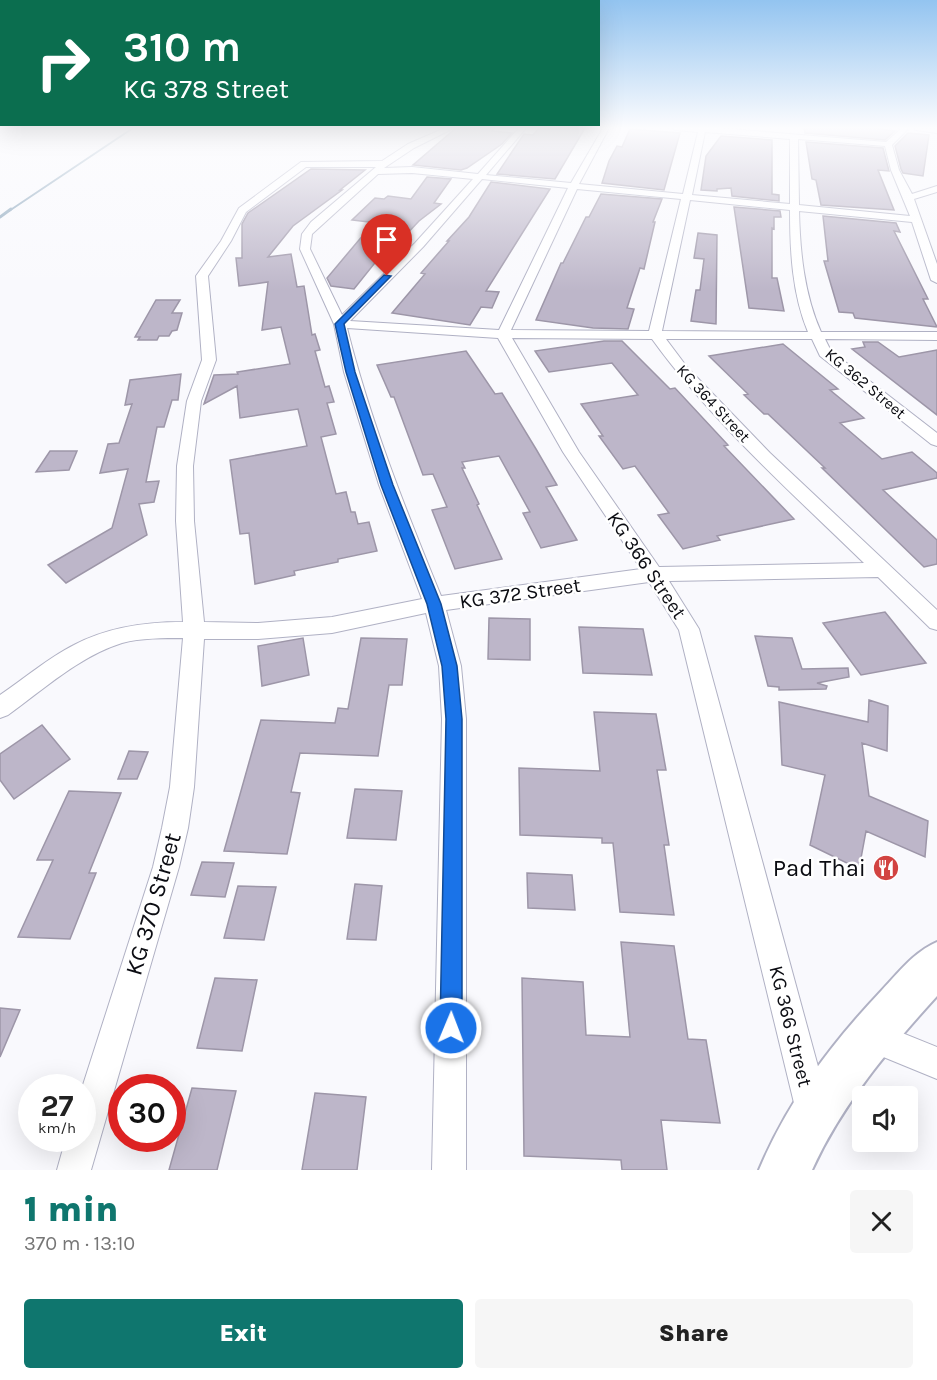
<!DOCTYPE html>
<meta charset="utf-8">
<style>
:root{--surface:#fff;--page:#f6f6f6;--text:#222;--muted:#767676;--accent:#0f766e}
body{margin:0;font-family:Karla,sans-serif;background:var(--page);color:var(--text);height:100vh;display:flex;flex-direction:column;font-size:22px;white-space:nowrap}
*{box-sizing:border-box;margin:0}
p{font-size:20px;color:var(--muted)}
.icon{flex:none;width:33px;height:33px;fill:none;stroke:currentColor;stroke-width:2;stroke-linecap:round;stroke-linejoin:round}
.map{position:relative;height:1170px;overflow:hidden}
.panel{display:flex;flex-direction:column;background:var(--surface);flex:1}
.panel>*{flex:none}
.top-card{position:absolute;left:0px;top:0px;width:600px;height:126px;box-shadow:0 6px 24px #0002;background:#0b6e4f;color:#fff;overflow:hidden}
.tools{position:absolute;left:852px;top:1086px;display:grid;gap:12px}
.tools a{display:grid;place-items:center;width:66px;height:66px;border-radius:6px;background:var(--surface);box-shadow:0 6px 24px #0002;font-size:30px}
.speed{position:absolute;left:18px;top:1074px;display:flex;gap:12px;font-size:30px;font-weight:700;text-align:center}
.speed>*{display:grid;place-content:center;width:78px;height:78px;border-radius:50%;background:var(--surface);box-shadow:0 6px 24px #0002;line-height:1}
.speed small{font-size:15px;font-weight:400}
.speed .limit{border:9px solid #d22;background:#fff;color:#111}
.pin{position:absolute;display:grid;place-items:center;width:51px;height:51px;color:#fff;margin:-62px -26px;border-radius:50% 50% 50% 0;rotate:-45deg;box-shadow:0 0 6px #0007}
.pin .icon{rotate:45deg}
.me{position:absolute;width:66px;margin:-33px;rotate:1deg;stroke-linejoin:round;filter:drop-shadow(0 0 4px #0008)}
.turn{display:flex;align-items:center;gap:21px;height:126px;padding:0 24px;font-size:27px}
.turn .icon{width:78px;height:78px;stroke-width:2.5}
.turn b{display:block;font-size:42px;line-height:51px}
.round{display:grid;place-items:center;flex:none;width:63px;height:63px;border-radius:6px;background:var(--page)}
.headline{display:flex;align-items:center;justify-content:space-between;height:102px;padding:0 24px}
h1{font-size:36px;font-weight:800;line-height:45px;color:var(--accent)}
.cta{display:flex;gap:12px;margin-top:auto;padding:12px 24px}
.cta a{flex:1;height:69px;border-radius:6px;background:var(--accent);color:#fff;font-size:24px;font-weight:800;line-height:69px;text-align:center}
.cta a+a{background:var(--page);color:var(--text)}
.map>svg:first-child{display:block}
</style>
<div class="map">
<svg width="937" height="1170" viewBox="0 0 937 1170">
<rect width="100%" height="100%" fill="#f9f9fd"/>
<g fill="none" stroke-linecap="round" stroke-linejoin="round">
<path stroke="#819eb6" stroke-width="2" d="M9 211 133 128"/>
<path stroke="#819eb6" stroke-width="3" d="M0 217 11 209"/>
</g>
<path fill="#bdb6c9" stroke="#9d96a8" stroke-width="1.5" d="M456 128H494L492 131 512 133 502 144 467 168 461 170 413 165Z
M539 128H585L555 179 497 174 524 134 533 135Z
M804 128H875L895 131 885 140 805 133Z
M630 129 680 133 664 190 602 183 609 161 617 146 622 147Z
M908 133 929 135 923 176 903 173 901 169 895 146Z
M721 136 772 140V194L779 195V201L732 196 731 188 717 189V191L701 190 706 156Z
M806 142 883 148 889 171 878 170 894 210 821 205 816 180 812 179Z
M311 169 365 170 340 190H342L293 226 268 257 291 254 297 287 304 286 312 335 315 334 320 350 315 351 325 387 329 386 334 402 327 403 336 434 321 437 336 494 346 492 351 512H355L358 524 369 522 377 551 338 559V562L294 571 295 575 255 584 249 533 240 534 230 460 307 446 298 409 240 418 237 386 204 404 214 375 238 374 237 372 290 364 281 327 262 330 268 282 239 286 236 258H242V224L248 213Z
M427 177 451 179 434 203 441 204 419 221 387 255 382 254 354 289 331 286 327 278 369 228 377 223 352 220 375 198 384 199 388 196 411 199Z
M491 182 550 189 486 291 499 292 492 308 481 307 470 325 392 313 425 274 421 273 449 241H447L469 217Z
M601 194 662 199 653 222H655L644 269 640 268 627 308 634 309 628 329 593 328 536 320 561 263H563L586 217H589Z
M734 207 780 211 781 217H774V229L772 228V278H777L784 311 749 308Z
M823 216 896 223 900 232 894 231 928 299H923L937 327 855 318 853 313 839 312 824 261H828Z
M698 233 717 235 716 324 691 321 696 290H700L704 259 694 258Z
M156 300H180L172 313H182L177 330 172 331 169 336H159L157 340H138L140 337H135Z
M604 341H622L670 389 675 388 728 445 724 446 794 519 717 536 720 540 683 549 658 515 669 513 635 466 623 469 599 436H603L581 404 638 395 612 363 549 372 535 351Z
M863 342H878L899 357 937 350V415L852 349 865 347Z
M783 344 838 389 830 390 864 418 840 423 882 459 912 452 937 473V478L883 490 937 540V564L924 567 822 468H825L768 414H764L744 395 748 394 709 356Z
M466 351 495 394 502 393 536 449 557 485 546 487 577 540 541 548 523 513 530 512 499 456 462 462 465 468H462L479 504 477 505 502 559 455 569 432 510 447 507 433 474 423 475 394 397H391L377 365Z
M181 374 178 400H172L164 427H157L146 482 159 481 154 502 139 504 147 535 66 583 48 565 112 528 128 469 100 473 108 444 119 443 132 404 125 405 130 380Z
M50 451H77L69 470 36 472Z
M885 612 926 663 861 675 823 623Z
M489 618 530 619V660L488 659Z
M579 627 643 629 652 675 583 673Z
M755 636 792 638 802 669 848 668 849 677 817 683 827 686 826 689 779 690V687L768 686Z
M303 638 309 675 262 686 258 646Z
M361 638 407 639 402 685H389L378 756 300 753 291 792 300 793 287 854 224 851 261 720 335 723 338 708 348 709Z
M869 700 888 706 887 751 862 743 869 796 928 821 925 857 866 831 859 869 810 845 825 775 782 765 779 702 868 722Z
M594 712 656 714 666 770H657L669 845H664L674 915 620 912 613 843H602V838L520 835 519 768 600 771Z
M42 725 70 759 14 799 0 780V754Z
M129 751 148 752 137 779H118Z
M355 789 402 791 396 840 347 838Z
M69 791 121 793 89 873H96L70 939 18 937 53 860H37Z
M202 862 234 863 225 897 191 895Z
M527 873 572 875 575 910 528 908Z
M355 884 382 886 376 940 347 939Z
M238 886 276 887 264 940 224 938Z
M621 942 674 946 688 1039 706 1040 720 1123 661 1120 667 1170H622L621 1160 524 1156 522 978 583 982 586 1035 630 1037Z
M215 978 257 980 242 1051 197 1048Z
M0 1008 20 1010 0 1057Z
M192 1088 236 1091 217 1170H169Z
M315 1093 366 1097 357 1170H302Z"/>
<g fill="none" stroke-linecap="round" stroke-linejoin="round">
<g stroke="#b0b1c4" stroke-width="2">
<path id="minor" d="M445 128H454L414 148 384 168 412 167 478 174 519 128H526L486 175 571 183 603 128H609L579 184 683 194 698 132 676 130 673 128H718L886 142 902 128H909L892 145 899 170 912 194 937 186V192L914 199 937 264V283L931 280 912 222 799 211C800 251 804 294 821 332H937V340L825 339 831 351 937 433V446L931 444 820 356 812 339H666L687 367 770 453 937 610V630L930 628 878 577 669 581 699 629 829 1107 824 1119 812 1124 800 1119 795 1107 679 630 649 582 446 610 461 666 466 719V1170H432L442 719 439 666 426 613 332 633 258 639H204L194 787 188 828 179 867 91 1170H57L66 1138H82V1088L153 867 162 828 170 787 183 638C163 638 142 638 122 643 80 656 44 689 8 715L0 718V695C24 679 48 658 74 645 108 627 145 622 183 622L176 521 177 466 187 401 202 360 196 276 221 241 239 208 301 162 382 161 408 144ZM705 132 790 139V204L692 195ZM798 139 885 146 891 170 910 216 799 205ZM306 167H376L311 222 302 234 300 249 334 324 344 372 379 485 422 599 332 617 258 623 204 622 194 521 193 466 201 401 216 360 208 276 231 241 246 212ZM412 173 473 179 415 243 342 315 310 249 312 234 378 174ZM482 179 568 188 499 330 350 321 423 247ZM577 189 681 199 649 331 511 330ZM690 200 790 210C790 250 792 294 808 332L662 331ZM347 328 498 338 563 452 641 569 441 596C405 508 370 420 347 328ZM512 338 652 339C712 422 791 492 864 563L659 567 579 452Z
M913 128 937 129V133L916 130Z
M870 1020 937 1047V1079L859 1047 854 1036 859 1025Z"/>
</g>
<g stroke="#b0b1c4" stroke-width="4">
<path id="secondary" d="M937 942V996C888 1050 842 1104 812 1170H759C788 1101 831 1044 882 990 899 972 914 952 937 942Z"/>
</g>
<use href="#minor" fill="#fff" fill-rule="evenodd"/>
<use href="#secondary" fill="#fff" fill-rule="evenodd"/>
</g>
<linearGradient id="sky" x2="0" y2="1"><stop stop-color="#93c4f0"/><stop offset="0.44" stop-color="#fcfcfe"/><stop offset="1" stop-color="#fcfcfe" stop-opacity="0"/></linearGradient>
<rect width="937" height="291" fill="url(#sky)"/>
<path fill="#1a73e8" stroke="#114b97" stroke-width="1.5" d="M384 275 391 276 344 324 355 372 393 485 441 604 457 666 462 719V1028L459 1035 451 1039 443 1035 440 1028 446 719 442 666 427 604 381 485 346 372 335 324Z"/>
<defs>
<g id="restaurant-disc" transform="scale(1.35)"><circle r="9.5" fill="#d24341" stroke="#fff"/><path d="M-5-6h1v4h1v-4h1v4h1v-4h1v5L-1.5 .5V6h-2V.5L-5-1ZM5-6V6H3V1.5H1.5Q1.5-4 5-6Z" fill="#fff"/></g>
</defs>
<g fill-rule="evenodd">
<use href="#restaurant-disc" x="886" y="868"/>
</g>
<g text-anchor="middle" stroke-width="5" stroke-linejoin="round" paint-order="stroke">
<g font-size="16" fill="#0b0c12" stroke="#fff">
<text transform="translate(866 383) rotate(40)" y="6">KG 362 Street</text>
<text transform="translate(714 403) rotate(47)" y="6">KG 364 Street</text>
</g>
<g font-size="20" fill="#0b0c12" stroke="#fff">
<text transform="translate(647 565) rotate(56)" y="7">KG 366 Street</text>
<text transform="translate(520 593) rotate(-8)" y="7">KG 372 Street</text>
<text transform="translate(791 1026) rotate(76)" y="7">KG 366 Street</text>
</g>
<g font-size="24" fill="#0b0c12" stroke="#fff" text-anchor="end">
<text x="866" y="876">Pad Thai</text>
</g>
<g font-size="24" fill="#0b0c12" stroke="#fff">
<text transform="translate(153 904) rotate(-74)" y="8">KG 370 Street</text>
</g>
</g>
</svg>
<div class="tools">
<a><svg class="icon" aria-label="sound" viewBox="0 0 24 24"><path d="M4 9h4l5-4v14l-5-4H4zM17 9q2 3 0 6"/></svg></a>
</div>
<div class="speed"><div>27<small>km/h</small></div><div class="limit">30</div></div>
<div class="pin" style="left:387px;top:276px;background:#d93025"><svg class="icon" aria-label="arrive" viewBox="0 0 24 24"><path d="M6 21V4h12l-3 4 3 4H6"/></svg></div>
<svg class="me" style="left:451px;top:1028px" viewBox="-20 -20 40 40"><circle r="17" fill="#1a73e8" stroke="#fff" stroke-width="3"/><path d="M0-11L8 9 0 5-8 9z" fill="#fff"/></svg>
<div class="top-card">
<div class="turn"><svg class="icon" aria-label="right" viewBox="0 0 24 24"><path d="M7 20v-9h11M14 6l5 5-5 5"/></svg><div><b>310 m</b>KG 378 Street</div></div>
</div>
</div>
<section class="panel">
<div class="headline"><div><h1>1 min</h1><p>370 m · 13:10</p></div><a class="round"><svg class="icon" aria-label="close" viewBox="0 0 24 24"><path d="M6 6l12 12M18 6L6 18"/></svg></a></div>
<div class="cta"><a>Exit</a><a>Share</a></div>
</section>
